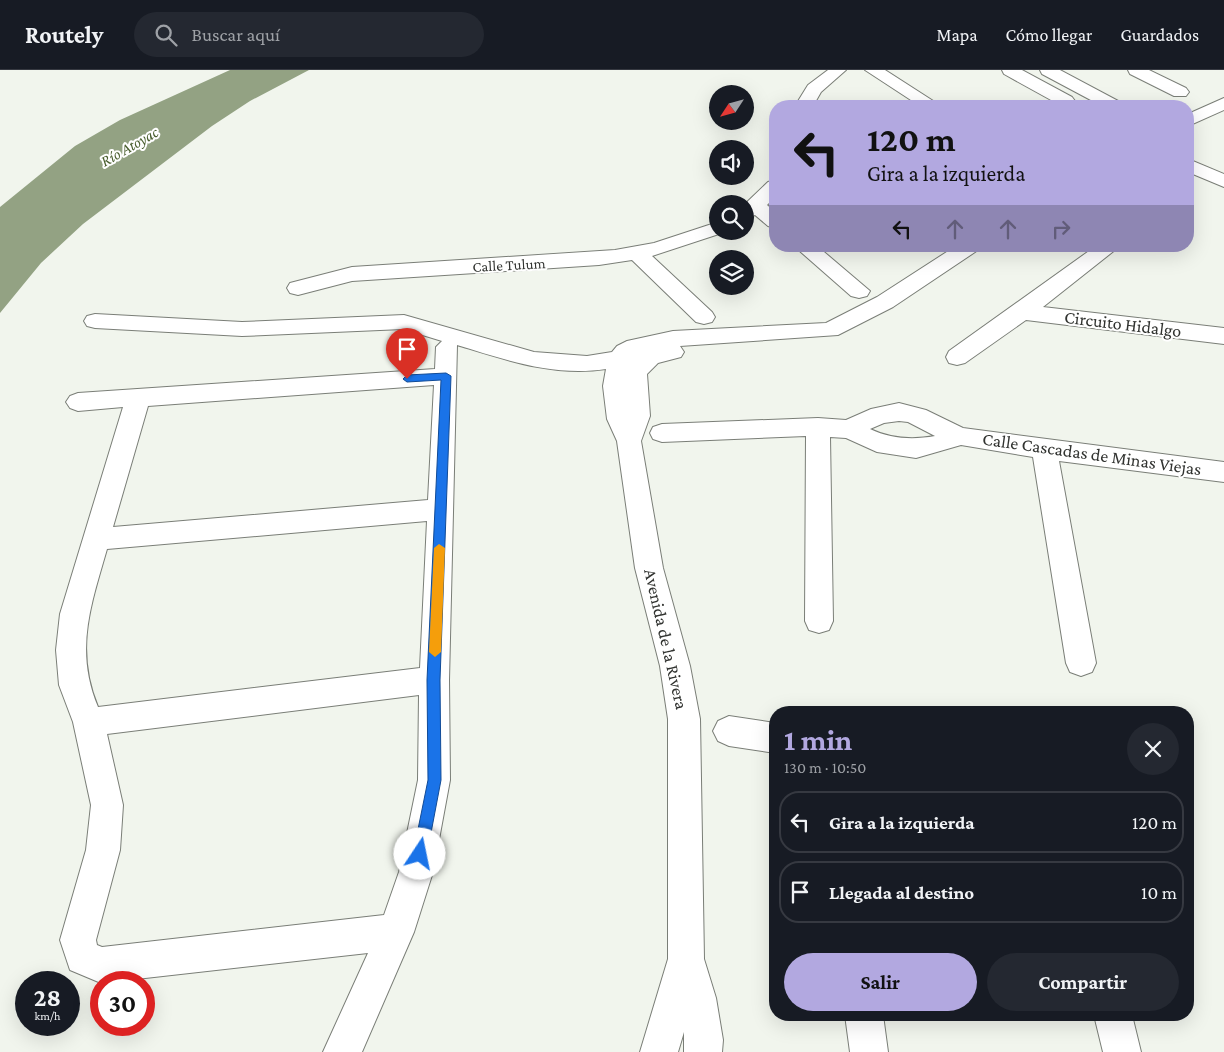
<!DOCTYPE html>
<html lang="es">
<meta charset="utf-8">
<style>
:root{--surface:#171b24;--page:#242831;--text:#f1f3f6;--muted:#9ea1a6;--line:#363941;--accent:#b2a8e0}
body{margin:0;font-family:"Crimson Pro",serif;background:var(--page);color:var(--text);height:100vh;display:flex;flex-direction:column;font-size:19px;white-space:nowrap}
*{box-sizing:border-box;margin:0}
p{font-size:16px;color:var(--muted)}
.icon{flex:none;width:28px;height:28px;fill:none;stroke:currentColor;stroke-width:2;stroke-linecap:round;stroke-linejoin:round}
.map{position:relative;flex:1;overflow:hidden}
.sheet{position:absolute;left:769px;top:636px;width:425px;height:315px;display:flex;flex-direction:column;background:var(--surface);border-radius:20px;box-shadow:0 5px 20px #0002}
.sheet>*{flex:none}
.guide{position:absolute;left:769px;top:30px;width:425px;height:152px;border-radius:20px;box-shadow:0 5px 20px #0002;background:#b2a8e0;color:#111;overflow:hidden}
.needle{width:32px;rotate:234deg}
.controls{position:absolute;left:709px;top:15px;display:grid;gap:10px}
.controls a{display:grid;place-items:center;width:45px;height:45px;border-radius:50%;background:var(--surface);box-shadow:0 5px 20px #0002;font-size:25px}
.speed{position:absolute;left:15px;top:901px;display:flex;gap:10px;font-size:25px;font-weight:700;text-align:center}
.speed>*{display:grid;place-content:center;width:65px;height:65px;border-radius:50%;background:var(--surface);box-shadow:0 5px 20px #0002;line-height:1}
.speed small{font-size:12px;font-weight:400}
.speed .limit{border:8px solid #d22;background:#fff;color:#111}
.pin{position:absolute;display:grid;place-items:center;width:42px;height:42px;color:#fff;margin:-51px -21px;border-radius:50% 50% 50% 0;rotate:-45deg;box-shadow:0 0 5px #0007}
.pin .icon{rotate:45deg}
.me{position:absolute;width:55px;margin:-28px;rotate:11deg;stroke-linejoin:round;filter:drop-shadow(0 0 4px #0008)}
.turn{display:flex;align-items:center;gap:18px;height:105px;padding:0 15px;font-size:22px}
.turn .icon{width:65px;height:65px;stroke-width:2.5}
.turn b{display:block;font-size:35px;line-height:42px}
.lanes{display:flex;align-items:center;height:48px;padding:0 15px;background:#0003;justify-content:center;gap:25px;direction:ltr}
.lanes .off{opacity:.35}
.round{display:grid;place-items:center;flex:none;width:52px;height:52px;border-radius:26px;background:var(--page)}
.headline{display:flex;align-items:center;justify-content:space-between;height:85px;padding:0 15px}
h1{font-size:30px;font-weight:700;line-height:38px;color:var(--accent)}
.cta{display:flex;gap:10px;margin-top:auto;padding:10px 15px}
.cta a{flex:1;height:58px;border-radius:30px;background:var(--accent);color:#111;font-size:20px;font-weight:700;line-height:58px;text-align:center}
.cta a+a{background:var(--page);color:var(--text)}
ul{padding:0;list-style:none}
li{display:flex;align-items:center;gap:15px;height:62px;margin:0 10px 8px;padding:0 5px;border:2px solid var(--line);border-radius:20px}
li div{flex:1}
li b{display:block;font-size:19px}
li em{font-style:normal}
header{display:flex;align-items:center;gap:30px;box-sizing:border-box;height:70px;padding:0 25px;background:var(--surface);border-bottom:1px solid var(--line)}
header strong{font-size:24px}
nav{display:flex;gap:28px;margin-inline-start:auto;font-size:18px}
.search{width:350px;height:45px;background:var(--page);display:flex;align-items:center;gap:12px;box-sizing:border-box;padding:0 18px;border-radius:28px;color:var(--muted);font-size:19px}
.map>svg:first-child{display:block}
</style>
<header>
<strong>Routely</strong>
<div class="search"><svg class="icon" aria-label="search" viewBox="0 0 24 24"><circle cx="10" cy="10" r="6"/><path d="M15 15l6 6"/></svg>Buscar aquí</div>
<nav><a>Mapa</a><a>Cómo llegar</a><a>Guardados</a></nav>
</header>
<div class="map">
<svg width="1224" height="982" viewBox="0 0 1224 982">
<rect width="100%" height="100%" fill="#f1f5ed"/>
<path fill="#93a283" d="M230 0H309L250 31 212 56 83 154 41 193 0 243V137L75 76 120 50Z"/>
<g fill="none" stroke-linecap="round" stroke-linejoin="round">
<g stroke="#7a7e77" stroke-width="2">
<path id="minor" d="M828 0H846L821 22 813 36H795L808 15Z
M865 0H885L941 36H920Z
M1002 0H1022L1072 27 1075 31 1072 35H1060L1004 4Z
M1040 0H1060L1120 32 1123 36H1102L1042 4Z
M1128 0H1149L1186 18 1189 22 1186 26H1174L1130 4Z
M1224 28V40L1188 56V44Z
M1188 89 1224 104V117L1188 102Z
M775 110V127L767 135 775 142V158L768 156 755 145 745 149V134L768 112Z
M718 152V161L725 162 652 186 712 242 715 247 712 252 704 254 696 252 632 190 599 195 352 211 298 225 290 223 287 218 290 213 352 197 615 180 654 173Z
M794 176H817L870 221 867 226 859 228 851 226Z
M956 176H981L978 180 893 237 838 265 680 276 684 282 681 287 658 293 647 304 650 346 641 371 663 498 690 596 700 649 704 889 716 928 723 970 722 982H684V962L678 982H640L668 889V649L660 596 635 498 617 371 607 349 603 316 606 299C554 307 506 290 457 275L449 610 450 710 433 802 414 862 362 982H323L368 883 101 913 70 900 60 870 86 780 91 735 73 652 59 615 56 580 60 544 123 337 78 341 70 338 66 332 70 326 78 323 435 299 436 277 442 271 403 259 242 266 95 258 87 256 84 251 87 246 95 244 242 252 404 245 534 282 587 286 612 282 617 276 627 271 673 261 826 253 877 227ZM434 315 428 430 113 457 148 336ZM427 451 420 598 98 637C74 580 91 535 107 479ZM419 625 418 710 399 802 384 845 102 877 97 875 96 870 120 780 123 735 107 664Z
M1096 176H1120L1043 237 1224 258V274L1026 250 965 293 957 295 949 293 946 287 949 281Z
M899 333 926 340 963 358 1224 392V412L1059 391 1096 593 1092 602 1081 606 1070 602 1066 593 1033 387 961 375 916 388 877 382 846 368 830 367 833 551 829 560 819 563 809 560 805 551 806 366 662 372 653 369 650 363 653 357 662 354 818 348 846 350 871 339ZM899 351 908 352 935 366C913 370 891 369 870 359L884 353Z
M729 646 775 653V683L729 676 718 671 713 661 718 651Z
M845 945H883L888 982H850Z
M1094 945H1132L1141 982H1103Z"/>
</g>
<use href="#minor" fill="#fff" fill-rule="evenodd"/>
</g>
<path fill="#1a73e8" stroke="#114b97" d="M446 303 451 306 440 610 441 710 427 784 425 789 420 791 415 789 413 784 428 710 427 610 441 310 407 312 403 309 407 305Z"/>
<path fill="#f59e0b" d="M439 474 445 478 441 582 435 587 429 582 434 478Z"/>
<g text-anchor="middle" stroke-width="4" stroke-linejoin="round" paint-order="stroke">
<g font-size="15" fill="#313330" stroke="#fff">
<text transform="translate(509 195) rotate(-3)" y="5">Calle Tulum</text>
</g>
<g font-size="16" font-style="italic" fill="#485d2d" stroke="#fff">
<text transform="translate(129 76) rotate(-30)" y="6">Río Atoyac</text>
</g>
<g font-size="18" fill="#313330" stroke="#fff">
<text transform="translate(1123 254) rotate(7)" y="6">Circuito Hidalgo</text>
<text transform="translate(1092 384) rotate(8)" y="6">Calle Cascadas de Minas Viejas</text>
<text transform="translate(666 569) rotate(77)" y="6">Avenida de la Rivera</text>
</g>
</g>
</svg>
<div class="controls">
<a><svg class="needle" viewBox="-14 -14 28 28"><path d="M0-13l5 13h-10z" fill="#e53935"/><path d="M0 13l5-13h-10z" fill="#9ea1a6"/></svg></a>
<a><svg class="icon" aria-label="sound" viewBox="0 0 24 24"><path d="M4 9h4l5-4v14l-5-4H4zM17 9q2 3 0 6"/></svg></a>
<a><svg class="icon" aria-label="search" viewBox="0 0 24 24"><circle cx="10" cy="10" r="6"/><path d="M15 15l6 6"/></svg></a>
<a><svg class="icon" aria-label="layers" viewBox="0 0 24 24"><path d="M12 4l9 5-9 5-9-5zM3 14l9 5 9-5"/></svg></a>
</div>
<div class="speed"><div>28<small>km/h</small></div><div class="limit">30</div></div>
<div class="pin" style="left:407px;top:309px;background:#d93025"><svg class="icon" aria-label="arrive" viewBox="0 0 24 24"><path d="M6 21V4h12l-3 4 3 4H6"/></svg></div>
<svg class="me" style="left:420px;top:784px" viewBox="-20 -20 40 40"><circle r="19" fill="#fff"/><path d="M0-13L10 11 0 6-10 11z" fill="#1a73e8"/></svg>
<div class="guide">
<div class="turn"><svg class="icon" aria-label="left" viewBox="0 0 24 24"><path d="M17 20v-9H6M10 6l-5 5 5 5"/></svg><div><b>120 m</b>Gira a la izquierda</div></div>
<div class="lanes"><svg class="icon" aria-label="left" viewBox="0 0 24 24"><path d="M17 20v-9H6M10 6l-5 5 5 5"/></svg><svg class="icon off" aria-label="ahead" viewBox="0 0 24 24"><path d="M12 20V5M6 11l6-6 6 6"/></svg><svg class="icon off" aria-label="ahead" viewBox="0 0 24 24"><path d="M12 20V5M6 11l6-6 6 6"/></svg><svg class="icon off" aria-label="right" viewBox="0 0 24 24"><path d="M7 20v-9h11M14 6l5 5-5 5"/></svg></div>
</div>
<section class="sheet">
<div class="headline"><div><h1>1 min</h1><p>130 m · 10:50</p></div><a class="round"><svg class="icon" aria-label="close" viewBox="0 0 24 24"><path d="M6 6l12 12M18 6L6 18"/></svg></a></div>
<ul>
<li><svg class="icon" aria-label="left" viewBox="0 0 24 24"><path d="M17 20v-9H6M10 6l-5 5 5 5"/></svg><div><b>Gira a la izquierda</b></div><em>120 m</em></li>
<li><svg class="icon" aria-label="arrive" viewBox="0 0 24 24"><path d="M6 21V4h12l-3 4 3 4H6"/></svg><div><b>Llegada al destino</b></div><em>10 m</em></li>
</ul>
<div class="cta"><a>Salir</a><a>Compartir</a></div>
</section>
</div>
